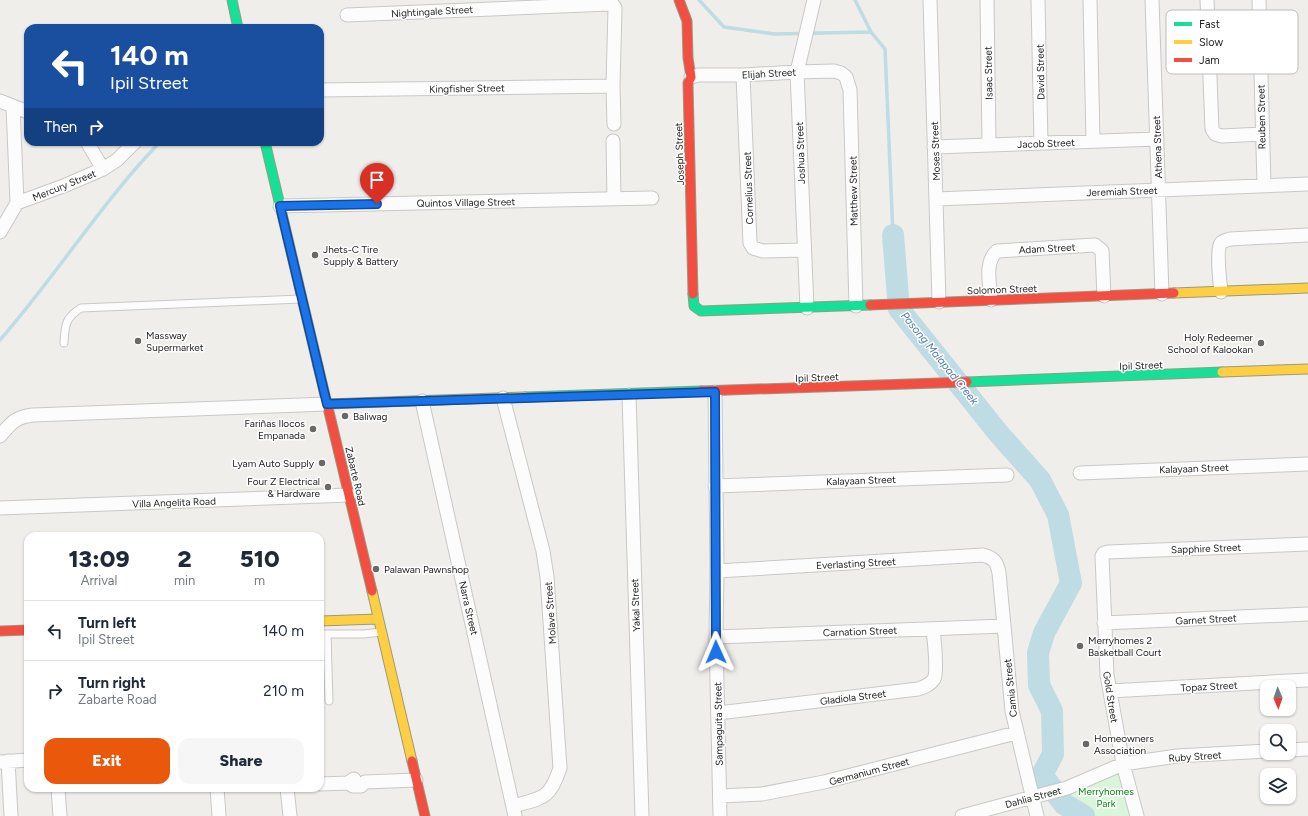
<!DOCTYPE html>
<meta charset="utf-8">
<style>
:root{--surface:#fff;--page:#f6f6f7;--text:#1f2937;--muted:#747a83;--line:#e0e1e3;--accent:#ea580c}
body{margin:0;font-family:Figtree,sans-serif;background:var(--page);color:var(--text);height:100vh;display:flex;flex-direction:column;font-size:15px;white-space:nowrap}
*{box-sizing:border-box;margin:0}
p{font-size:13px;color:var(--muted)}
.icon{flex:none;width:22px;height:22px;fill:none;stroke:currentColor;stroke-width:2;stroke-linecap:round;stroke-linejoin:round}
.map{position:relative;flex:1;overflow:hidden}
.drawer{position:absolute;left:24px;top:532px;width:300px;height:260px;display:flex;flex-direction:column;background:var(--surface);border-radius:12px;box-shadow:0 1px 3px #0004}
.drawer>*{flex:none}
.top-card{position:absolute;left:24px;top:24px;width:300px;height:122px;border-radius:12px;box-shadow:0 1px 3px #0004;background:#1a4fa0;color:#fff;overflow:hidden}
.needle{width:26px;rotate:178deg}
.buttons{position:absolute;left:1260px;top:680px;display:grid;gap:8px}
.buttons a{display:grid;place-items:center;width:36px;height:36px;border-radius:8px;background:var(--surface);box-shadow:0 1px 3px #0004;font-size:20px}
.pin{position:absolute;display:grid;place-items:center;width:34px;height:34px;color:#fff;margin:-41px -17px;border-radius:50% 50% 50% 0;rotate:-45deg;box-shadow:0 0 4px #0007}
.pin .icon{rotate:45deg}
.me{position:absolute;width:44px;margin:-22px;rotate:359deg;stroke-linejoin:round;filter:drop-shadow(0 0 3px #0008)}
.turn{display:flex;align-items:center;gap:14px;height:84px;padding:0 20px;font-size:18px}
.turn .icon{width:52px;height:52px;stroke-width:2.5}
.turn b{display:block;font-size:28px;line-height:34px}
.then{display:flex;align-items:center;height:38px;padding:0 20px;background:#0003;gap:8px;font-size:15px}
.eta{display:flex;justify-content:space-evenly;align-items:center;height:68px;text-align:center}
.eta b{font-size:24px;font-weight:800;line-height:28px}
.primary-button{display:flex;gap:8px;margin-top:auto;padding:8px 20px}
.primary-button a{flex:1;height:46px;border-radius:12px;background:var(--accent);color:#fff;font-size:16px;font-weight:800;line-height:46px;text-align:center}
.primary-button a+a{background:var(--page);color:var(--text)}
ul{padding:0;list-style:none}
li{display:flex;align-items:center;gap:12px;height:60px;padding:0 20px;border-top:1px solid var(--line)}
li div{flex:1}
li b{display:block;font-size:15px}
li em{font-style:normal}
.map>svg:first-child{display:block}
</style>
<div class="map">
<svg width="1308" height="816" viewBox="0 0 1308 816">
<rect width="100%" height="100%" fill="#f0eeeb"/>
<path fill="#daf5da" d="M1119 772 1130 816H1092L1069 802 1063 791Z"/>
<g fill="none" stroke-linecap="round" stroke-linejoin="round">
<path stroke="#bfdbe3" stroke-width="3.5" d="M699 0 724 27 774 34 871 32
M855 0 871 32 885 49 893 235
M0 340C56 276 101 203 160 142"/>
<path stroke="#bfdbe3" stroke-width="22" d="M893 235 899 309 999 434 1040 480 1058 515 1071 583 1044 633 1038 653 1039 685 1052 711 1053 754 1042 775 1064 804 1084 816"/>
<g stroke="#c9c8c7" stroke-width="9">
<path id="lane" d="M64 343C65 325 65 318 81 308L300 299
M320 634H364L381 632
M327 634 329 701"/>
</g>
<g stroke="#c9c8c7" stroke-width="15">
<path id="street" d="M930 0 939 302
M987 0 989 145
M1038 0 1041 143
M1090 0 1093 141
M1152 0 1162 294
M1207 0 1212 129 1215 134 1222 136 1262 134
M1259 0 1264 185
M347 15 609 4 613 5 615 8 613 86 614 124
M743 75 750 243 753 248 763 251 804 250
M691 77 698 75H743L797 72 834 71 841 73 846 77 850 90 856 306
M320 90 613 86
M0 101 28 112
M13 106 17 203
M613 141 614 199
M87 142 103 169
M934 147 1157 139
M936 199 1308 184
M280 206 652 198
M0 232 17 203 66 185 103 169 117 160 135 142
M1221 292C1220 283 1216 249 1221 243 1223 241 1227 240 1230 239L1308 235
M991 300C990 284 984 262 997 251L1095 245 1102 251 1104 296
M807 308 797 72 814 0
M715 392 717 571 716 637 720 816
M629 395 642 816
M503 398 543 551 547 577 560 768C550 799 543 798 513 806
M422 401 515 816
M0 436C11 423 15 417 33 415L327 404
M1080 473 1308 464
M715 486 1007 475
M0 508 349 495
M717 571 983 555C994 558 997 562 999 573L1012 711 1037 816
M1104 623 1308 614
M716 637 1004 626
M1110 691 1308 680
M718 713 918 689C924 687 930 685 934 679 938 671 934 639 933 629
M1289 750 1308 749
M8 761 11 816
M0 762 28 760
M348 783 353 786H361L365 782 416 780
M320 784 348 783 354 779
M58 788 60 816
M217 788 219 816
M287 788 290 816
M720 796 762 794 824 782 1016 733
M962 816 1067 788 1123 764 1177 756 1267 751
M1137 816 1123 764 1107 675 1102 556 1104 553 1108 552 1308 544"/>
</g>
<g stroke="#999a82" stroke-width="11">
<path id="fast" d="M232 0 238 28
M265 142 318 366
M693 294 694 306 701 311 870 305
M967 382 1222 372
M525 397 701 391"/>
</g>
<g stroke="#999a82" stroke-width="11">
<path id="slow" d="M1174 293 1308 288
M1222 372 1308 369
M327 404 525 397
M372 591 412 761
M320 621 378 619"/>
</g>
<g stroke="#999a82" stroke-width="11">
<path id="jam" d="M679 0 687 21 688 58 691 77 688 83 693 294
M870 305 1174 293
M318 366 372 591
M701 391 967 382
M0 631 28 630
M412 761 425 816"/>
</g>
<use href="#lane" stroke="#fdfcfc" stroke-width="7"/>
<use href="#street" stroke="#fdfcfc" stroke-width="13"/>
<use href="#fast" stroke="#16e098" stroke-width="9"/>
<use href="#slow" stroke="#ffcf43" stroke-width="9"/>
<use href="#jam" stroke="#f24e42" stroke-width="9"/>
</g>
<g fill="none" stroke-linecap="round" stroke-linejoin="round">
<g stroke="#114b97" stroke-width="10">
<path id="route" d="M377 204 280 206 327 404 715 392 716 652"/>
</g>
<use href="#route" stroke="#1a73e8" stroke-width="7"/>
</g>
<g fill="#6a6968" stroke="#fff" stroke-width="1.5">
<circle cx="315" cy="255" r="4"/>
<circle cx="138" cy="341" r="4"/>
<circle cx="1261" cy="343" r="4"/>
<circle cx="345" cy="416" r="4"/>
<circle cx="313" cy="429" r="4"/>
<circle cx="322" cy="463" r="4"/>
<circle cx="328" cy="487" r="4"/>
<circle cx="376" cy="569" r="4"/>
<circle cx="1080" cy="646" r="4"/>
<circle cx="1086" cy="744" r="4"/>
</g>
<g text-anchor="middle" stroke-width="3" stroke-linejoin="round" paint-order="stroke">
<g font-size="10" fill="#222" stroke="#fff">
<text transform="translate(432 11) rotate(-3)" y="4">Nightingale Street</text>
<text transform="translate(1040 72) rotate(-91)" y="4">David Street</text>
<text transform="translate(769 73) rotate(-3)" y="4">Elijah Street</text>
<text transform="translate(988 73) rotate(-91)" y="4">Isaac Street</text>
<text transform="translate(467 88) rotate(-1)" y="4">Kingfisher Street</text>
<text transform="translate(1261 117) rotate(-91)" y="4">Reuben Street</text>
<text transform="translate(1046 143) rotate(-2)" y="4">Jacob Street</text>
<text transform="translate(1157 147) rotate(-92)" y="4">Athena Street</text>
<text transform="translate(935 151) rotate(-92)" y="4">Moses Street</text>
<text transform="translate(800 153) rotate(-92)" y="4">Joshua Street</text>
<text transform="translate(679 154) rotate(-92)" y="4">Joseph Street</text>
<text transform="translate(64 185) rotate(-22)" y="4">Mercury Street</text>
<text transform="translate(748 188) rotate(-92)" y="4">Cornelius Street</text>
<text transform="translate(853 191) rotate(-91)" y="4">Matthew Street</text>
<text transform="translate(1122 191) rotate(-2)" y="4">Jeremiah Street</text>
<text transform="translate(466 202) rotate(-1)" y="4">Quintos Village Street</text>
<text transform="translate(1047 248) rotate(-3)" y="4">Adam Street</text>
<text transform="translate(1002 289) rotate(-2)" y="4">Solomon Street</text>
<text transform="translate(1141 365) rotate(-2)" y="4">Ipil Street</text>
<text transform="translate(817 377) rotate(-2)" y="4">Ipil Street</text>
<text transform="translate(1194 468) rotate(-2)" y="4">Kalayaan Street</text>
<text transform="translate(356 476) rotate(77)" y="4">Zabarte Road</text>
<text transform="translate(861 480) rotate(-2)" y="4">Kalayaan Street</text>
<text transform="translate(174 502) rotate(-2)" y="4">Villa Angelita Road</text>
<text transform="translate(1206 548) rotate(-2)" y="4">Sapphire Street</text>
<text transform="translate(856 563) rotate(-3)" y="4">Everlasting Street</text>
<text transform="translate(635 605) rotate(-92)" y="4">Yakal Street</text>
<text transform="translate(469 608) rotate(77)" y="4">Narra Street</text>
<text transform="translate(550 613) rotate(-94)" y="4">Molave Street</text>
<text transform="translate(1206 619) rotate(-3)" y="4">Garnet Street</text>
<text transform="translate(860 631) rotate(-2)" y="4">Carnation Street</text>
<text transform="translate(1209 686) rotate(-3)" y="4">Topaz Street</text>
<text transform="translate(1010 688) rotate(-96)" y="4">Camia Street</text>
<text transform="translate(853 697) rotate(-7)" y="4">Gladiola Street</text>
<text transform="translate(1111 697) rotate(81)" y="4">Gold Street</text>
<text transform="translate(718 724) rotate(-91)" y="4">Sampaguita Street</text>
<text transform="translate(1195 756) rotate(-4)" y="4">Ruby Street</text>
<text transform="translate(869 771) rotate(-15)" y="4">Germanium Street</text>
<text transform="translate(1033 797) rotate(-15)" y="4">Dahlia Street</text>
</g>
<g font-size="10" fill="#222" stroke="#fff" text-anchor="start">
<text x="323" y="253">Jhets-C Tire<tspan x="323" dy="12">Supply &amp; Battery</tspan></text>
<text x="146" y="339">Massway<tspan x="146" dy="12">Supermarket</tspan></text>
<text x="1253" y="341" text-anchor="end">Holy Redeemer<tspan x="1253" dy="12">School of Kalookan</tspan></text>
<text x="353" y="420">Baliwag</text>
<text x="305" y="427" text-anchor="end">Fariñas Ilocos<tspan x="305" dy="12">Empanada</tspan></text>
<text x="314" y="467" text-anchor="end">Lyam Auto Supply</text>
<text x="320" y="485" text-anchor="end">Four Z Electrical<tspan x="320" dy="12">&amp; Hardware</tspan></text>
<text x="384" y="573">Palawan Pawnshop</text>
<text x="1088" y="644">Merryhomes 2<tspan x="1088" dy="12">Basketball Court</tspan></text>
<text x="1094" y="742">Homeowners<tspan x="1094" dy="12">Association</tspan></text>
</g>
<g font-size="10" fill="#0c8416" stroke="#fff">
<text x="1106" y="795">Merryhomes<tspan x="1106" dy="12">Park</tspan></text>
</g>
<g font-size="11" font-style="italic" fill="#4a7aab" stroke="#fff">
<text transform="translate(940 358) rotate(51)" y="4">Pasong Malapad Creek</text>
</g>
</g>
<rect x="1166" y="10" width="132" height="64" rx="6" fill="#fff" stroke="#bdbdbd" stroke-width="1"/>
<rect x="1174" y="22" width="18" height="4" fill="#16e098"/>
<rect x="1174" y="40" width="18" height="4" fill="#ffcf43"/>
<rect x="1174" y="58" width="18" height="4" fill="#f24e42"/>
<g font-size="11" fill="#222">
<text x="1199" y="28">Fast</text>
<text x="1199" y="46">Slow</text>
<text x="1199" y="64">Jam</text>
</g>
</svg>
<div class="buttons">
<a><svg class="needle" viewBox="-14 -14 28 28"><path d="M0-13l5 13h-10z" fill="#e53935"/><path d="M0 13l5-13h-10z" fill="#747a83"/></svg></a>
<a><svg class="icon" aria-label="search" viewBox="0 0 24 24"><circle cx="10" cy="10" r="6"/><path d="M15 15l6 6"/></svg></a>
<a><svg class="icon" aria-label="layers" viewBox="0 0 24 24"><path d="M12 4l9 5-9 5-9-5zM3 14l9 5 9-5"/></svg></a>
</div>
<div class="pin" style="left:377px;top:204px;background:#d93025"><svg class="icon" aria-label="arrive" viewBox="0 0 24 24"><path d="M6 21V4h12l-3 4 3 4H6"/></svg></div>
<svg class="me" style="left:716px;top:652px" viewBox="-20 -20 40 40"><path d="M0-17L14 15 0 8-14 15z" fill="#1a73e8" stroke="#fff" stroke-width="4"/></svg>
<div class="top-card">
<div class="turn"><svg class="icon" aria-label="left" viewBox="0 0 24 24"><path d="M17 20v-9H6M10 6l-5 5 5 5"/></svg><div><b>140 m</b>Ipil Street</div></div>
<div class="then">Then<svg class="icon" aria-label="right" viewBox="0 0 24 24"><path d="M7 20v-9h11M14 6l5 5-5 5"/></svg></div>
</div>
<section class="drawer">
<div class="eta">
<div><b>13:09</b><p>Arrival</p></div>
<div><b>2</b><p>min</p></div>
<div><b>510</b><p>m</p></div>
</div>
<ul>
<li><svg class="icon" aria-label="left" viewBox="0 0 24 24"><path d="M17 20v-9H6M10 6l-5 5 5 5"/></svg><div><b>Turn left</b><p>Ipil Street</p></div><em>140 m</em></li>
<li><svg class="icon" aria-label="right" viewBox="0 0 24 24"><path d="M7 20v-9h11M14 6l5 5-5 5"/></svg><div><b>Turn right</b><p>Zabarte Road</p></div><em>210 m</em></li>
</ul>
<div class="primary-button"><a>Exit</a><a>Share</a></div>
</section>
</div>
